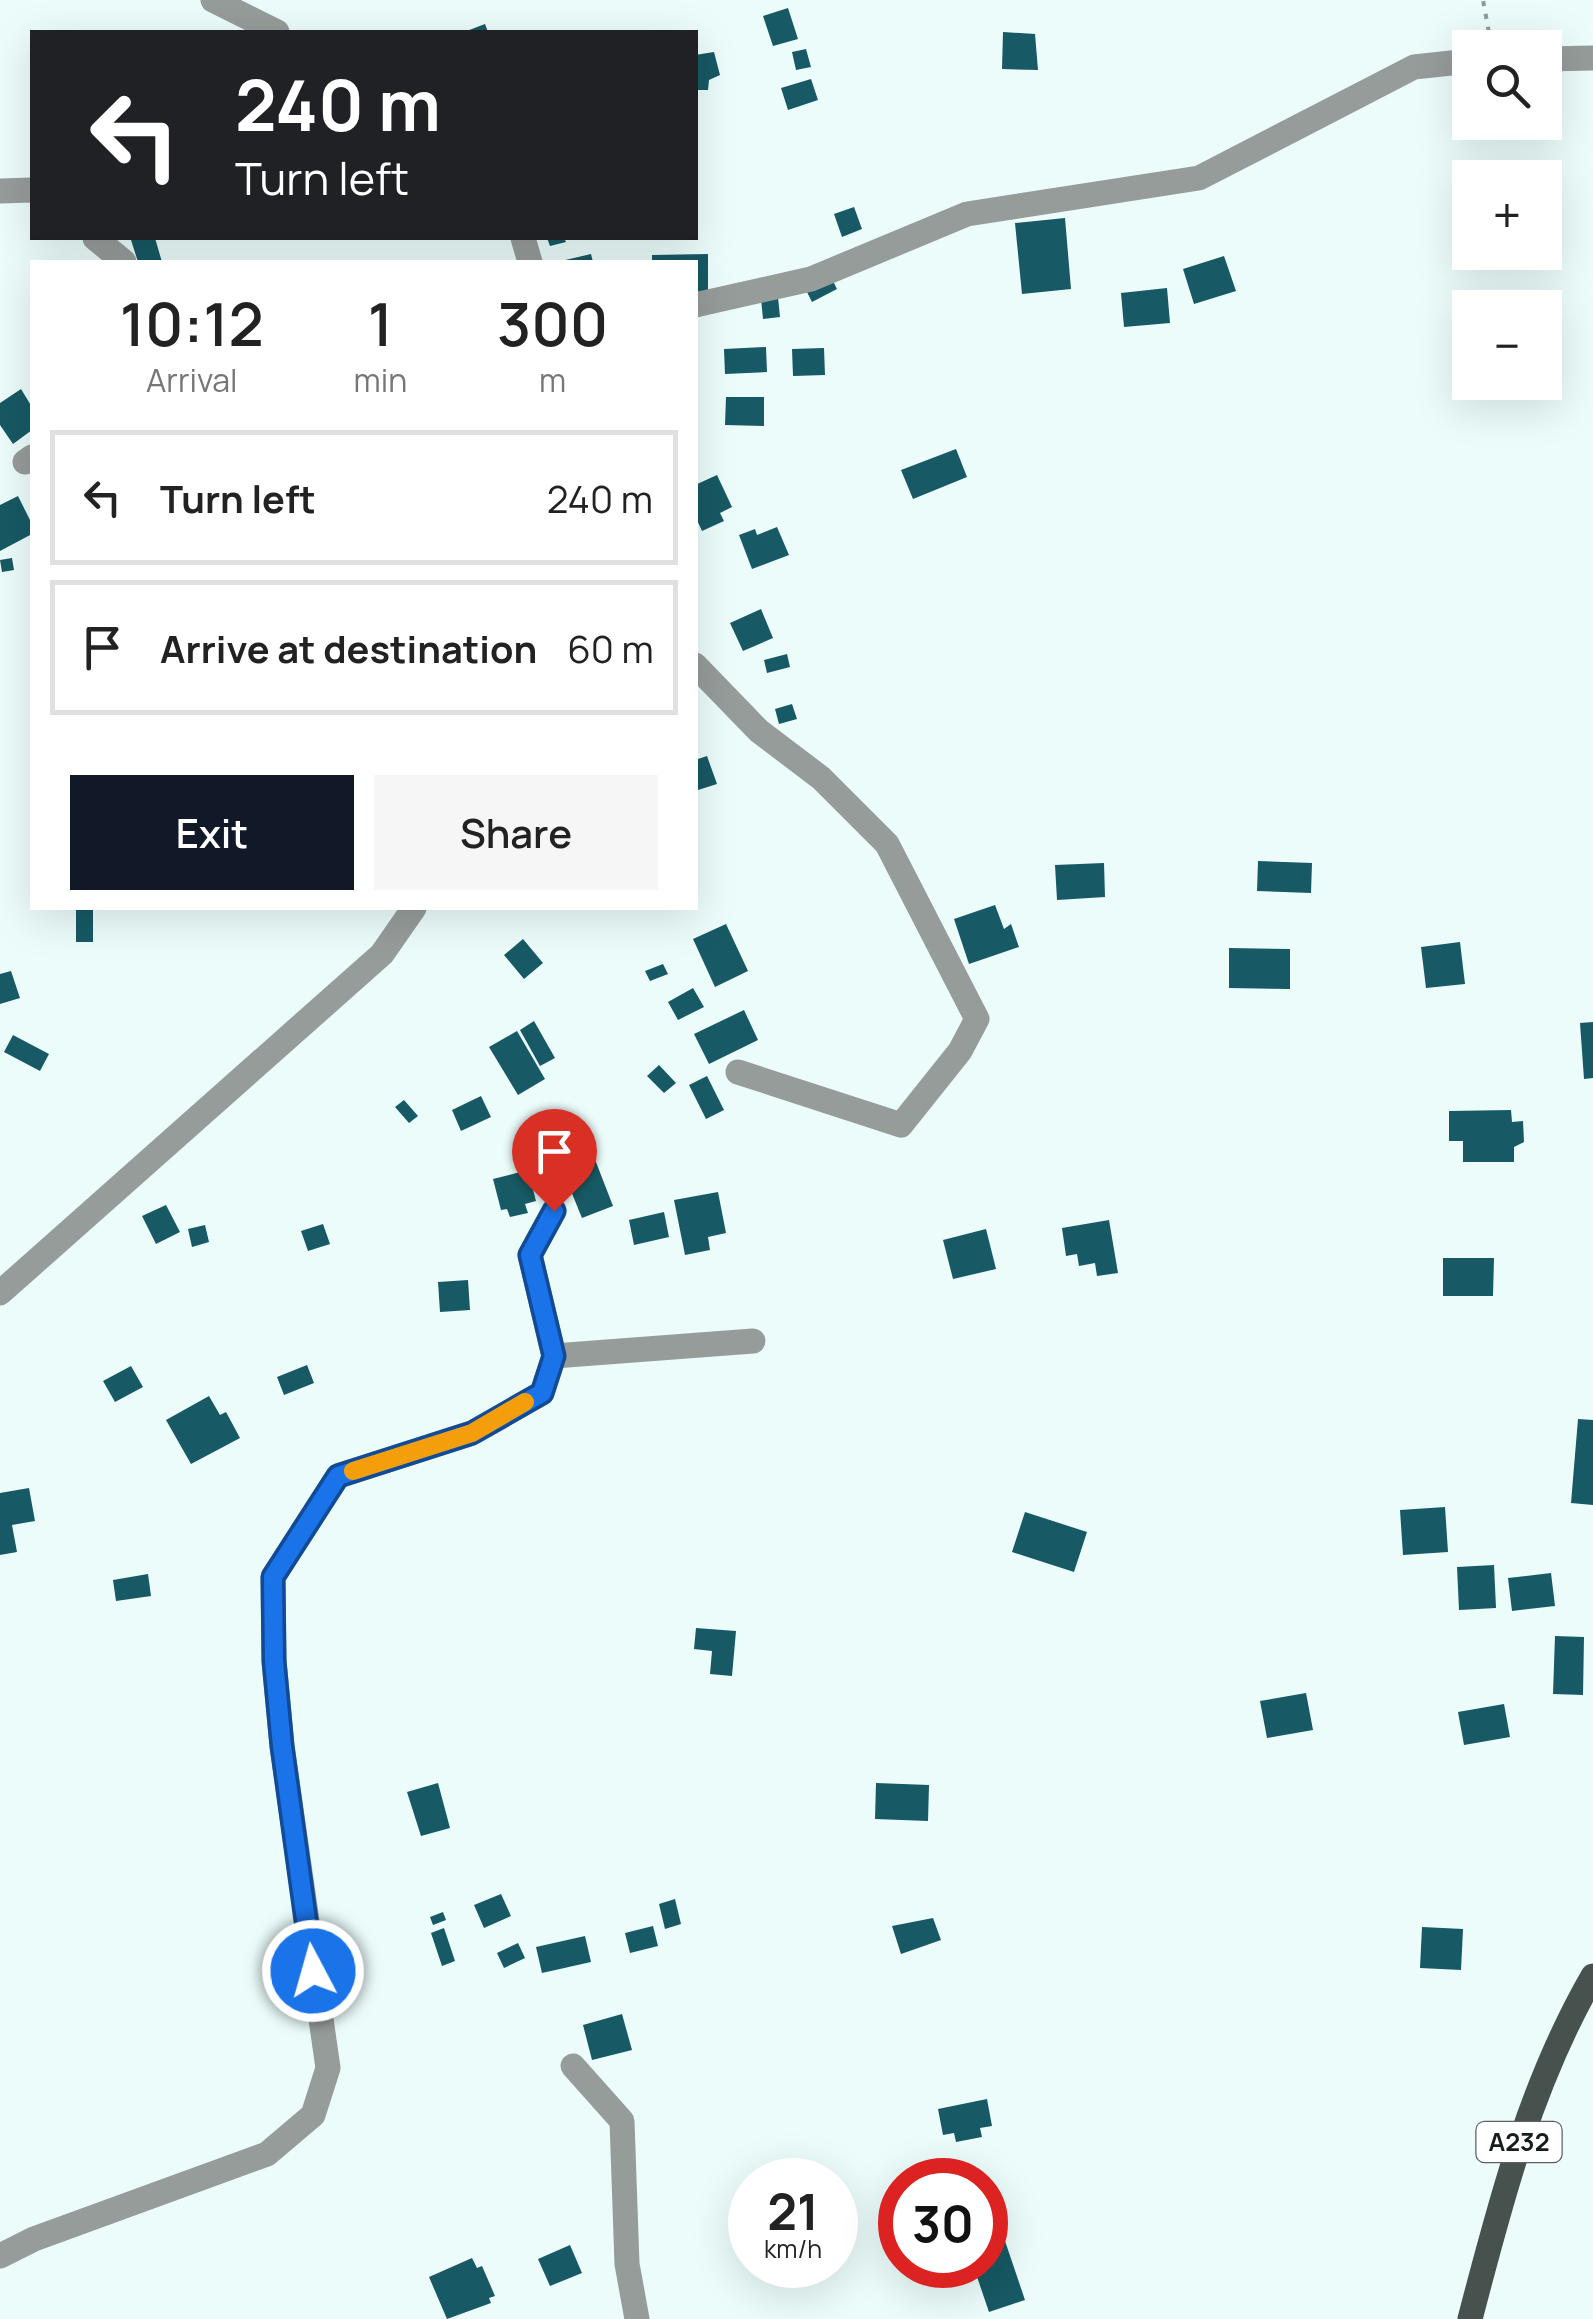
<!DOCTYPE html>
<meta charset="utf-8">
<style>
:root{--surface:#fff;--page:#f6f6f6;--text:#222;--muted:#767676;--line:#e0e0e0;--accent:#111827}
body{margin:0;font-family:Manrope,sans-serif;background:var(--page);color:var(--text);height:100vh;display:flex;flex-direction:column;font-size:38px;white-space:nowrap}
*{box-sizing:border-box;margin:0}
p{font-size:32px;color:var(--muted)}
.icon{flex:none;width:55px;height:55px;fill:none;stroke:currentColor;stroke-width:2;stroke-linecap:round;stroke-linejoin:round}
.map{position:relative;flex:1;overflow:hidden}
.side{position:absolute;left:30px;top:260px;width:668px;height:650px;display:flex;flex-direction:column;background:var(--surface);border-radius:0px;box-shadow:0 10px 40px #0002}
.side>*{flex:none}
.guide{position:absolute;left:30px;top:30px;width:668px;height:210px;border-radius:0px;box-shadow:0 10px 40px #0002;background:#202124;color:#fff;overflow:hidden}
.fabs{position:absolute;left:1452px;top:30px;display:grid;gap:20px}
.fabs a{display:grid;place-items:center;width:110px;height:110px;border-radius:0px;background:var(--surface);box-shadow:0 10px 40px #0002;font-size:50px}
.speed{position:absolute;left:728px;top:2158px;display:flex;gap:20px;font-size:50px;font-weight:700;text-align:center}
.speed>*{display:grid;place-content:center;width:130px;height:130px;border-radius:50%;background:var(--surface);box-shadow:0 10px 40px #0002;line-height:1}
.speed small{font-size:25px;font-weight:400}
.speed .limit{border:15px solid #d22;background:#fff;color:#111}
.pin{position:absolute;display:grid;place-items:center;width:85px;height:85px;color:#fff;margin:-102px -42px;border-radius:50% 50% 50% 0;rotate:-45deg;box-shadow:0 0 10px #0007}
.pin .icon{rotate:45deg}
.me{position:absolute;width:110px;margin:-55px;rotate:354deg;stroke-linejoin:round;filter:drop-shadow(0 0 8px #0008)}
.turn{display:flex;align-items:center;gap:35px;height:210px;padding:0 40px;font-size:45px}
.turn .icon{width:130px;height:130px;stroke-width:2.5}
.turn b{display:block;font-size:70px;line-height:85px}
.eta{display:flex;justify-content:space-evenly;align-items:center;height:170px;text-align:center}
.eta b{font-size:60px;font-weight:600;line-height:70px}
.button{display:flex;gap:20px;margin-top:auto;padding:20px 40px}
.button a{flex:1;height:115px;border-radius:0px;background:var(--accent);color:#fff;font-size:40px;font-weight:600;line-height:115px;text-align:center}
.button a+a{background:var(--page);color:var(--text)}
ul{padding:0;list-style:none}
li{display:flex;align-items:center;gap:30px;height:135px;margin:0 20px 15px;padding:0 20px;border:5px solid var(--line);border-radius:0px}
li div{flex:1}
li b{display:block;font-size:38px}
li em{font-style:normal}
.map>svg:first-child{display:block}
</style>
<div class="map">
<svg width="1593" height="2319" viewBox="0 0 1593 2319">
<rect width="100%" height="100%" fill="#ebfcfb"/>
<path fill="#175964" d="M788 8 798 39 773 46 763 16Z
M485 24 488 32H464Z
M1003 32 1035 34 1038 70 1002 69Z
M806 49 811 67 796 70 792 52Z
M714 52 720 75 709 80 708 90H695V55Z
M811 79 818 100 788 110 781 88Z
M854 207 862 229 842 237 834 214Z
M1065 218 1071 289 1022 294 1015 223Z
M140 238H155L162 262H138L131 240Z
M547 238H564L566 242 550 246Z
M591 254 593 262H561V261Z
M708 254V298H695V262H652V255Z
M1224 256 1236 291 1194 304 1183 269Z
M830 275 837 289 812 302 805 288Z
M1167 288 1170 323 1124 327 1121 293Z
M778 297 780 317 763 319 761 299Z
M766 347 767 372 725 374 724 349Z
M824 348 825 375 793 376 792 349Z
M21 389 32 407V430L13 444 0 425V403Z
M726 397H764V426L725 425Z
M956 449 967 477 913 499 901 470Z
M717 475 732 507 720 513 724 521 702 531 695 516V485Z
M18 496 32 524V534L0 551V505Z
M777 527 789 555 752 569 739 535 755 529 757 535Z
M12 558 14 570 2 572 0 560Z
M761 609 773 638 743 651 730 623Z
M787 654 790 667 767 673 764 660Z
M792 704 797 719 779 724 775 709Z
M707 756 717 784 698 790 695 760Z
M1258 861 1312 863 1311 893 1257 891Z
M1104 863 1105 897 1057 900 1055 865Z
M995 905 1004 929 1011 924 1019 947 969 964 954 919Z
M76 909H93V942H76Z
M726 924 748 971 715 987 693 939Z
M523 939 543 963 524 979 504 955Z
M1460 942 1465 984 1426 988 1421 947Z
M1229 948 1290 949V989L1229 988Z
M663 964 668 974 650 981 645 971Z
M11 971 20 998 0 1004V974Z
M693 988 704 1007 678 1020 668 1002Z
M744 1010 758 1040 709 1064 694 1034Z
M534 1021 555 1058 540 1066 520 1030Z
M1593 1022V1078L1584 1079 1580 1023Z
M517 1031 545 1079 518 1095 489 1047Z
M13 1035 49 1054 40 1071 4 1052Z
M659 1065 676 1083 664 1093 647 1076Z
M707 1076 724 1110 706 1119 689 1085Z
M481 1096 491 1117 461 1131 452 1110Z
M404 1100 418 1116 409 1123 395 1107Z
M1511 1110 1512 1122 1523 1121 1524 1142 1514 1147V1162H1463V1141H1449V1111Z
M594 1157 613 1206 582 1218 562 1169Z
M528 1170 536 1201 525 1204 528 1213 510 1217 507 1209 501 1210 493 1179Z
M718 1192 726 1233 708 1237 710 1250 685 1255 674 1200Z
M166 1205 180 1232 156 1244 142 1216Z
M664 1212 669 1237 634 1245 629 1220Z
M1109 1220 1118 1273 1097 1276 1095 1263 1079 1266 1077 1254 1066 1256 1062 1228Z
M323 1224 330 1244 308 1251 301 1231Z
M205 1225 209 1242 192 1247 188 1229Z
M986 1229 996 1269 953 1279 943 1240Z
M1443 1258H1494L1493 1296H1443Z
M468 1280 470 1310 440 1312 438 1282Z
M307 1365 314 1383 284 1395 277 1377Z
M131 1366 143 1387 115 1402 103 1381Z
M209 1396 220 1415 226 1412 240 1438 191 1464 166 1420Z
M1578 1419 1593 1420V1505L1571 1503Z
M29 1488 35 1521 12 1525 17 1552 0 1555V1493Z
M1445 1507 1448 1552 1403 1555 1400 1510Z
M1025 1512 1087 1532 1074 1572 1012 1552Z
M1494 1565 1496 1608 1459 1610 1457 1567Z
M1551 1573 1555 1606 1512 1611 1508 1578Z
M148 1574 151 1596 116 1601 113 1580Z
M696 1628 736 1631 732 1676 710 1674 712 1651 694 1649Z
M1555 1636 1584 1637 1583 1695 1553 1694Z
M1306 1693 1313 1730 1267 1738 1260 1701Z
M1504 1704 1510 1737 1464 1745 1458 1712Z
M438 1783 450 1828 421 1836 407 1792Z
M876 1783 929 1785 928 1821 875 1819Z
M501 1894 511 1916 484 1928 474 1905Z
M675 1899 681 1924 665 1929 659 1904Z
M443 1912 446 1920 433 1925 430 1917Z
M933 1918 941 1940 901 1954 892 1926Z
M653 1926 658 1946 630 1953 625 1933Z
M1422 1927 1463 1929 1461 1970 1420 1968Z
M444 1928 455 1961 442 1966 431 1933Z
M585 1936 591 1962 542 1973 536 1947Z
M518 1943 525 1958 504 1968 497 1953Z
M622 2014 632 2050 592 2060 583 2025Z
M987 2099 992 2126 980 2128 982 2137 956 2142 954 2133 943 2135 938 2109Z
M1005 2241 1025 2300 989 2312 973 2265H985V2247Z
M570 2245 582 2273 550 2286 538 2259Z
M472 2258 477 2268 482 2266 495 2296 489 2298 491 2303 447 2319 429 2277Z
M915 2265H934L937 2274 921 2280Z"/>
<g fill="none" stroke-linecap="round" stroke-linejoin="round">
<path stroke="#8e9a99" stroke-width="4" stroke-dasharray="5 8" stroke-linecap="butt" d="M1483 43 1489 33 1483 0"/>
<path stroke="#969c9a" stroke-width="25" d="M213 0 277 32
M1545 59 1593 58
M0 191 32 190
M95 238 124 262
M523 238 530 262
M695 305 811 279 967 214 1199 178 1414 67 1470 61
M25 462 32 457
M695 665 759 731 821 778 887 844 977 1019 960 1051 901 1125 738 1072
M554 1211 530 1255 554 1356 753 1341
M0 1293 382 954 414 908
M573 2066 622 2121 627 2264 637 2319
M0 2256 34 2239 267 2154 313 2115 328 2068 282 1746 274 1661 273 1577 338 1476 472 1433 542 1393 554 1356"/>
<path stroke="#47524f" stroke-width="25" d="M1470 2319C1501 2200 1531 2083 1593 1976"/>
</g>
<g fill="none" stroke-linecap="round" stroke-linejoin="round">
<g stroke="#114b97" stroke-width="25">
<path id="route" d="M313 1971 282 1746 274 1661 273 1577 338 1476 472 1433 542 1393 554 1356 530 1255 554 1211"/>
</g>
<use href="#route" stroke="#1a73e8" stroke-width="18"/>
<path stroke="#f59e0b" stroke-width="18" d="M353 1471 472 1433 525 1402"/>
</g>
<g text-anchor="middle" stroke-width="10" stroke-linejoin="round" paint-order="stroke">
<rect fill="#fff" stroke="#5d6161" stroke-width="2.5" x="1476.5" y="2122" width="85" height="40" rx="8"/>
<g font-size="25" font-weight="bold" fill="#171d1d">
<text x="1519" y="2151">A232</text>
</g>
</g>
</svg>
<div class="fabs">
<a><svg class="icon" aria-label="search" viewBox="0 0 24 24"><circle cx="10" cy="10" r="6"/><path d="M15 15l6 6"/></svg></a>
<a>+</a>
<a>−</a>
</div>
<div class="speed"><div>21<small>km/h</small></div><div class="limit">30</div></div>
<div class="pin" style="left:554px;top:1211px;background:#d93025"><svg class="icon" aria-label="arrive" viewBox="0 0 24 24"><path d="M6 21V4h12l-3 4 3 4H6"/></svg></div>
<svg class="me" style="left:313px;top:1971px" viewBox="-20 -20 40 40"><circle r="17" fill="#1a73e8" stroke="#fff" stroke-width="3"/><path d="M0-11L8 9 0 5-8 9z" fill="#fff"/></svg>
<div class="guide">
<div class="turn"><svg class="icon" aria-label="left" viewBox="0 0 24 24"><path d="M17 20v-9H6M10 6l-5 5 5 5"/></svg><div><b>240 m</b>Turn left</div></div>
</div>
<section class="side">
<div class="eta">
<div><b>10:12</b><p>Arrival</p></div>
<div><b>1</b><p>min</p></div>
<div><b>300</b><p>m</p></div>
</div>
<ul>
<li><svg class="icon" aria-label="left" viewBox="0 0 24 24"><path d="M17 20v-9H6M10 6l-5 5 5 5"/></svg><div><b>Turn left</b></div><em>240 m</em></li>
<li><svg class="icon" aria-label="arrive" viewBox="0 0 24 24"><path d="M6 21V4h12l-3 4 3 4H6"/></svg><div><b>Arrive at destination</b></div><em>60 m</em></li>
</ul>
<div class="button"><a>Exit</a><a>Share</a></div>
</section>
</div>
